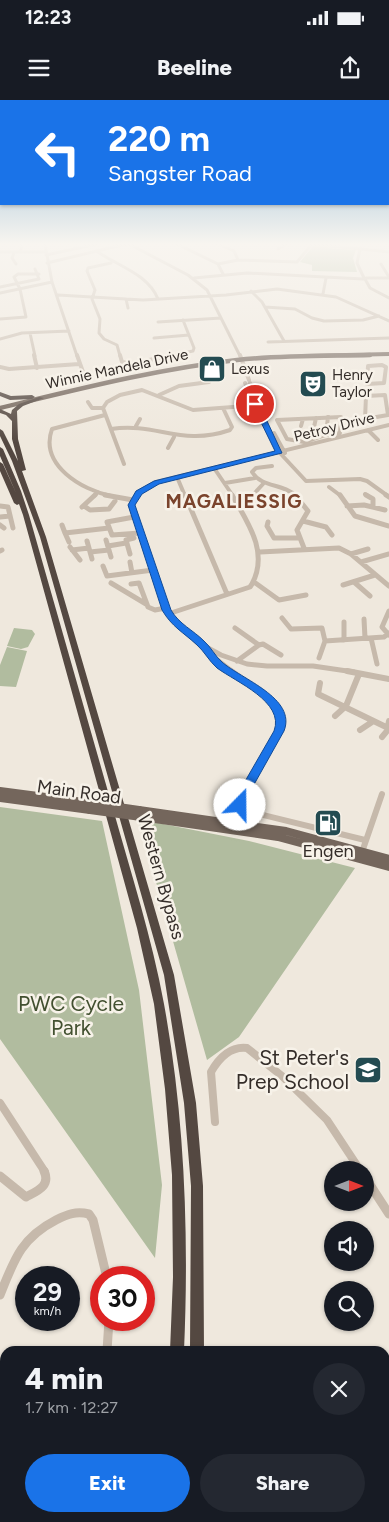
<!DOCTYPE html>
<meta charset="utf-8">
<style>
:root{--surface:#171b24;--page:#242831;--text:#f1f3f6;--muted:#9ea1a6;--accent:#1a73e8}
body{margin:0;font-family:Figtree,sans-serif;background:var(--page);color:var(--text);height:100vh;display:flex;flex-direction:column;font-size:19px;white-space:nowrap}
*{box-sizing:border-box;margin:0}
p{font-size:16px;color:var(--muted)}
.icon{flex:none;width:28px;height:28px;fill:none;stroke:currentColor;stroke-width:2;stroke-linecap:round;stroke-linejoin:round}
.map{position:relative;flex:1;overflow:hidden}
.side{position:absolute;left:0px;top:1246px;width:390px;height:176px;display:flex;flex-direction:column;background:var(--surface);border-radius:15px 15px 0 0;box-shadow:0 1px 4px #0004}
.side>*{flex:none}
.top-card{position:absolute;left:0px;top:0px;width:390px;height:105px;box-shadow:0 1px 4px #0004;background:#1a73e8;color:#fff;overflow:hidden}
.needle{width:32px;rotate:90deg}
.buttons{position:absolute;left:324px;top:1061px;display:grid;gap:10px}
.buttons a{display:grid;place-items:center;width:50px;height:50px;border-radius:50%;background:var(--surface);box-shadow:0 1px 4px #0004;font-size:25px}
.speed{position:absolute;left:15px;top:1166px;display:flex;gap:10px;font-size:25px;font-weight:700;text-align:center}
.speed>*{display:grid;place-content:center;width:65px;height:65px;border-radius:50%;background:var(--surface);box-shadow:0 1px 4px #0004;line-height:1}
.speed small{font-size:12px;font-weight:400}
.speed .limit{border:8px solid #d22;background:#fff;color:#111}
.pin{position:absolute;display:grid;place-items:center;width:42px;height:42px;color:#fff;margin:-21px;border:2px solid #fff;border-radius:50%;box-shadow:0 1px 5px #0007}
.me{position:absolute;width:55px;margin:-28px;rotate:22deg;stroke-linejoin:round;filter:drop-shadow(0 0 4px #0008)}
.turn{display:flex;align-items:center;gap:18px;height:105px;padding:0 25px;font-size:22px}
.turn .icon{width:65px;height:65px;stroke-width:2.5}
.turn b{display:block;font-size:35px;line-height:42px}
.round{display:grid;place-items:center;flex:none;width:52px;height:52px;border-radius:26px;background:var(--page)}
.summary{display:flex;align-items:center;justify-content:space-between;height:85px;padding:0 25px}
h1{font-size:30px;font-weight:800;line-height:38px}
.action{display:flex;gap:10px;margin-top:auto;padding:10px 25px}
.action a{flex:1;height:58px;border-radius:30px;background:var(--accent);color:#fff;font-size:20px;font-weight:800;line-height:58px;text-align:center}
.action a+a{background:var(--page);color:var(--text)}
.status{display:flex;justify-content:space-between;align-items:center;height:35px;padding:0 25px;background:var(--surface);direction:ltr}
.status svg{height:14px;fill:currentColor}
header{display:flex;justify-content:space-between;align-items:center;height:65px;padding:0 25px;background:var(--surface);font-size:22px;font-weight:800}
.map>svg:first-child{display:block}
</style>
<div class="status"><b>12:23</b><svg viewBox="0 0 49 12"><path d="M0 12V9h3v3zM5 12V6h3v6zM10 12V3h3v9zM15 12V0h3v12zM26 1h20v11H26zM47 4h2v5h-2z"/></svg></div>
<header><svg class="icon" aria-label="menu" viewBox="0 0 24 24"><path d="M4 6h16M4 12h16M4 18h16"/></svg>Beeline<svg class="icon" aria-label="share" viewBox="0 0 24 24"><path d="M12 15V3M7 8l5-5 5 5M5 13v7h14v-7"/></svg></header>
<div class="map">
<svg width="389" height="1422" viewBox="0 0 389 1422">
<rect width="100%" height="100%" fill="#efe8dd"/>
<path fill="#b1bc9f" d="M314 145 328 146 327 148 356 150 353 158 357 172 312 171V165L300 162Z
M14 528 32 530 35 534 28 547 21 549 7 546Z
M7 547 27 551 16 587 0 586V565Z
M0 707 102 721 139 890 162 1085 155 1158 0 939Z
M138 719 249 741 355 768 239 937 207 960Z"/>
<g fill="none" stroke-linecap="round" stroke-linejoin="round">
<path stroke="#c6b9ab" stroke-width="3" d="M20 144 22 146 20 152
M45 144 52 182 77 256
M129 144 188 175 207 190 240 256
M177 144 218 164 223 174
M218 144 234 151 238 160
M311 144 359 149
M278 149 286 144
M360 149 357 163 364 178
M361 149 389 152
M0 152H46
M98 152C118 166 148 174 158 199
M14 153 12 158 16 164
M46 155 97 144
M47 163 126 144
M111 163 88 168 87 171 95 190 92 199 100 219 99 233 104 239 117 245 120 256
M218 164 238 160 297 162 312 144
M381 164 389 177
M194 178 247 173 363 179
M366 178H389
M365 179 370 188 389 198
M0 187 39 179 35 169
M251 191 262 202 284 241
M0 193 52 182
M323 194 326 178
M58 195 143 200 226 195 277 189 336 197 389 221
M126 199 128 208
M265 207 295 209 312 218 324 221 363 220 379 216
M0 219 26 217 20 189 14 177 18 174H39
M158 222 221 218
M30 233 35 256
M154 238 189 235
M0 239 22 233 69 231
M268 242 389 238
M169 256 193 251 194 248 183 220"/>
<path stroke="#c6b9ab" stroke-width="4" d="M34 255 37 268
M77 255 83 272
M120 255 122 262 133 263 175 255
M240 255 249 280
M382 265 386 267 384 283 367 284 368 266Z
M0 267 9 269 79 264
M245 283 279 352 306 381 360 379 367 381 388 396
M250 283 256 298
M159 295 179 286 209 282
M385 295 388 315 365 319 366 296Z
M88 302 92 308H103
M105 315 52 329C39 365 82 390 111 396
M136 326 140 319
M301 326 303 319
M314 327 316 318
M111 329C157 322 181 347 230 330L232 327 223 308
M368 330 378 340
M274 333 285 353
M326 334 328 317
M325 335 304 342 287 339 277 320 341 317 340 333 327 335
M168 348 174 337
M124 364 103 308 107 302 120 295 142 290 193 310 259 305
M272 366 256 368 252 372C262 388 283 383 296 396
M214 368 233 396
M177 377 185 396
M225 383 255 378
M329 387 341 396
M365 394 368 396
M94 396 98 392
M136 396 138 392 156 382 389 325
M252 396 263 384"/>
<path stroke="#c6b9ab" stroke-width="5" d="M105 395 133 400
M137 395 132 405 168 514 197 542 221 555 247 564 267 566H313L354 572
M185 395 227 494
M295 395 308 411 297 430 304 448
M340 395 355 416 389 426
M366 395 373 399V407
M386 395 389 397
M250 398 253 395
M0 406 8 407 13 428
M84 406 90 410 109 409 115 401
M347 406 364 405 385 410
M82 407 95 395
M0 417 10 416
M134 417 107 422 112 435 140 433
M303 421 326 427 332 435
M268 422 267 426 274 438H300
M0 425 4 428
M62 425 65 433 109 428
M65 433 69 442
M106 440 111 457
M87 441 92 459
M108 446 126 443
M70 447 80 460
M72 450 89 448
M0 451 2 450
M90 452 109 450
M260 452 339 448 351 454 389 486
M130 454 126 440 134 438
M351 454 368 449
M130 462 132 473
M361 462 389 454
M103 466 107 476 153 470
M254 482 279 500 306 495
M354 482 370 496
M111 483 146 504
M131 484 139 483 148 507 155 510 166 508
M343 485 375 475
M389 511 382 527 389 535
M168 514 250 487 252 484C269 452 248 423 232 395
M282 518 291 529 322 528 325 541
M364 519 365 538
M344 522V540
M235 528 259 545 263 544 281 555
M371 538 377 564
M203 546 212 556 233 572
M319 558 325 541 384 537 389 533
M237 561 259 545"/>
<path stroke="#c6b9ab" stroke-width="6" d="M231 571 267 596 282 618 279 631 242 697V707L247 711 365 740
M347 571 389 579
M320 583 318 594 386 627
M335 616 346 606 359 574
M360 630 372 622
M382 637 387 631 389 621
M361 755 382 694"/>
<path stroke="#c6b9ab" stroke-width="8" d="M0 1003 45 1072
M215 1022 211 972C219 958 231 946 247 948L282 976 327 1020 360 1070"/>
<path stroke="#c6b9ab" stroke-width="9" d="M0 1076 26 1097C37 1091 51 1086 44 1071
M365 1077 389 1114
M0 1195C14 1160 21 1138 56 1120 68 1114 76 1111 89 1114L93 1120 107 1178
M107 1251 109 1220
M0 1312 5 1308
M73 1422 74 1418"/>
<path stroke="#74665c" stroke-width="4" d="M303 256 389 254"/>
<path stroke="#74665c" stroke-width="4.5" d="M0 308C79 289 157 269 237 260 281 255 326 256 370 255"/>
<path stroke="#74665c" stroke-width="8" d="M0 691 91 703
M0 698 90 710
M139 710 286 731 389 759
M141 717 278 737 389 767"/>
<path fill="#544841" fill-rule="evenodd" d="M0 292 11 296 32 295 35 297 32 299 10 300 0 296Z
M39 297 44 298 23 306 17 311 18 339 26 370 22 371 46 437 174 875 196 1003 203 1086 204 1251H190L191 1086 184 1003 164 875 40 437 12 361 0 336V329L3 331 18 361 12 339V321L6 315 0 313V309L11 314 12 310 19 304Z
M0 347 3 349 21 391 29 415C57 513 85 611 113 709 131 773 152 838 164 904 185 1018 189 1136 184 1251H170L173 1177 172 1075 165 989 154 904 137 828 23 415 19 404 17 405 14 403 0 371V362L3 364 16 393 0 356Z
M155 1418H169V1422H155Z
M178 1418H192V1422H178Z"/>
<path stroke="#74665c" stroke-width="8" d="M91 703 139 710
M90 710 141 717"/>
</g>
<linearGradient id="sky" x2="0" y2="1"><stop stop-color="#7eaecf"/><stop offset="0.42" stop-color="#f8f5f0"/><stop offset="1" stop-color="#f8f5f0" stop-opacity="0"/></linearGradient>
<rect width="389" height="343" fill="url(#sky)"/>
<path fill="#1a73e8" stroke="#114b97" d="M255 302 259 304 282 353 159 384 142 394 135 405 171 510C179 524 193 530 204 541 211 547 215 556 222 562 241 579 297 598 284 631L247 697 244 708 240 710 235 705 236 697 274 631C285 602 236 582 217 568 209 561 204 551 197 545 183 532 172 527 162 510L128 405 136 391 154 381 275 351 252 304Z"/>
<defs>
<g id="shop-square" transform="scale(1.4375)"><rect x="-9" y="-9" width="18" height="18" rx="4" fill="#234b51" stroke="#f7f2e9"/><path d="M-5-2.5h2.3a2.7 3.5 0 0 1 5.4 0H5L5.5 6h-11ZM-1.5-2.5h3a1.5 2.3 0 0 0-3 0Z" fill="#fff"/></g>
<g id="theatre-square" transform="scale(1.4375)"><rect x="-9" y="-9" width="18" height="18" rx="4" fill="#234b51" stroke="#f7f2e9"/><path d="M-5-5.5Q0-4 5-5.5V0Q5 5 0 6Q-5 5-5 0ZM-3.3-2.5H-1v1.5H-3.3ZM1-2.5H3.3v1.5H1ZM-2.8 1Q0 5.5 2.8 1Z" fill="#fff"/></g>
<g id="fuel-square" transform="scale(1.4375)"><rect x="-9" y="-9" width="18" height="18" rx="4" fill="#234b51" stroke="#f7f2e9"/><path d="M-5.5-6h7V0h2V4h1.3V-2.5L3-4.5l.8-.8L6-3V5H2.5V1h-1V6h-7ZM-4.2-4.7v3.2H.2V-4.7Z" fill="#fff"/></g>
<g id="school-square" transform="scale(1.4375)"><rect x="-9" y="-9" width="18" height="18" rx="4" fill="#234b51" stroke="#f7f2e9"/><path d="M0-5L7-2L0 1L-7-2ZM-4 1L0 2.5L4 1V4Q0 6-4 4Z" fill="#fff"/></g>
</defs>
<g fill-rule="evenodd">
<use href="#shop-square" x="212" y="269"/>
<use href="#theatre-square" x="313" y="284"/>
<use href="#fuel-square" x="328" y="723"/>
<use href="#school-square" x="368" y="970"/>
</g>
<g text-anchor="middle" stroke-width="5" stroke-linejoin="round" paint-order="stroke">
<g font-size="15" fill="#342d29" stroke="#f7f2e9">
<text transform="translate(117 269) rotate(-12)" y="5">Winnie Mandela Drive</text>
<text transform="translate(334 327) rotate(-14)" y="5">Petroy Drive</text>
</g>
<g font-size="15" fill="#342d29" stroke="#f7f2e9" text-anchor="start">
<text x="231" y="274">Lexus</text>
<text x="332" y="280">Henry<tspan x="332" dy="17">Taylor</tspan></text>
</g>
<g font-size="18" fill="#342d29" stroke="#f7f2e9">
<text transform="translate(79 692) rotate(8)" y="6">Main Road</text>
<text transform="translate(161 777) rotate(74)" y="6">Western Bypass</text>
</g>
<g font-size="18" fill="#342d29" stroke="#f7f2e9">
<text x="328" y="757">Engen</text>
</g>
<g font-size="19" font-weight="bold" letter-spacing="1" fill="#7a432c" stroke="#f7f2e9">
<text x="234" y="408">MAGALIESSIG</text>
</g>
<g font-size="21" fill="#425030" stroke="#f7f2e9">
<text x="71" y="911">PWC Cycle<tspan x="71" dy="24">Park</tspan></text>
</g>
<g font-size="21" fill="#342d29" stroke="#f7f2e9" text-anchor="end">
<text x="349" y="965">St Peter's<tspan x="349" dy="24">Prep School</tspan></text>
</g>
</g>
</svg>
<div class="buttons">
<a><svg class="needle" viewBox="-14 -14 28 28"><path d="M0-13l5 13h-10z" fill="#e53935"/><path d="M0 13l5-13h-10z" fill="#9ea1a6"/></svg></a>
<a><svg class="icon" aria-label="sound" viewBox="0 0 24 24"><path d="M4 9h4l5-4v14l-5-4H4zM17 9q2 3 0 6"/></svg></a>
<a><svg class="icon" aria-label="search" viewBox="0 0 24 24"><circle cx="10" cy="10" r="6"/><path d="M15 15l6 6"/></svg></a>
</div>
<div class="speed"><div>29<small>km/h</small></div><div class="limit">30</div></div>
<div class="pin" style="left:255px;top:304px;background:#d93025"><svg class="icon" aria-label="arrive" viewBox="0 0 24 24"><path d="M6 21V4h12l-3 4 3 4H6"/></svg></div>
<svg class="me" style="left:240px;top:705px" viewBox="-20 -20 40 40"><circle r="19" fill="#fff"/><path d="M0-13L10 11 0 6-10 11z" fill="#1a73e8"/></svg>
<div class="top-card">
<div class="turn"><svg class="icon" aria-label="left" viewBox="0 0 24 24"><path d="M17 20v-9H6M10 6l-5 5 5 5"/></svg><div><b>220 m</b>Sangster Road</div></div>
</div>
<section class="side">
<div class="summary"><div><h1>4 min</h1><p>1.7 km · 12:27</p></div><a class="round"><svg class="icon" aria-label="close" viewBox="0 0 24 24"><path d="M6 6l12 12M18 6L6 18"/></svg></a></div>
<div class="action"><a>Exit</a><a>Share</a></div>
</section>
</div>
